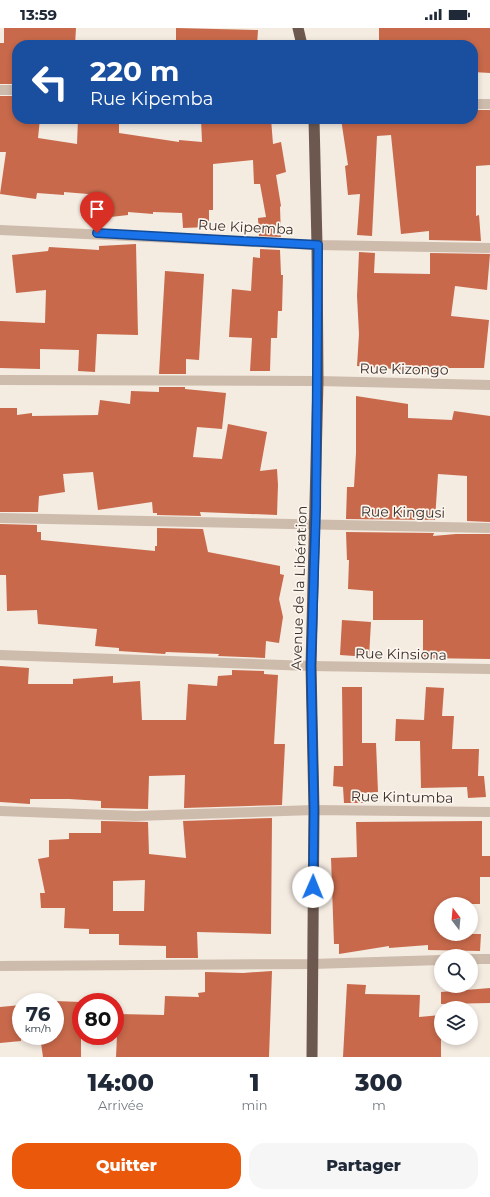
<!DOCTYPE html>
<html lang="fr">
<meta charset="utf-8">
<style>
:root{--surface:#fff;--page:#f6f6f7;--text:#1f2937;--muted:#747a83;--accent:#ea580c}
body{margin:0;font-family:Montserrat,sans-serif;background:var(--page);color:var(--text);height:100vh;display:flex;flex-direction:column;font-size:15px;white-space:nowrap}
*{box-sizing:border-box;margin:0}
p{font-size:13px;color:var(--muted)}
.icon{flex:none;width:22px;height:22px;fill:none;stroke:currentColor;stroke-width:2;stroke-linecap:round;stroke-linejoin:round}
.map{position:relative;height:1029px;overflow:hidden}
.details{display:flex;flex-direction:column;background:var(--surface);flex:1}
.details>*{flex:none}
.guide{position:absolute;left:12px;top:12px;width:466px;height:84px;border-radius:16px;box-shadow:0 2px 6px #0003;background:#1a4fa0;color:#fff;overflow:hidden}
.needle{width:26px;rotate:344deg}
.buttons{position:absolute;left:434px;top:869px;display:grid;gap:8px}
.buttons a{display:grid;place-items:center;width:44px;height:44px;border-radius:50%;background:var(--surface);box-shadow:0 2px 6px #0003;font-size:20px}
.speed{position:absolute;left:12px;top:965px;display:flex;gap:8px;font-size:20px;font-weight:700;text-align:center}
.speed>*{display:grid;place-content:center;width:52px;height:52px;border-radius:50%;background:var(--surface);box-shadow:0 2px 6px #0003;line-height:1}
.speed small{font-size:10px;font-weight:400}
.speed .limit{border:6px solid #d22;background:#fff;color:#111}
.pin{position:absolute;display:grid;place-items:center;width:34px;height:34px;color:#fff;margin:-41px -17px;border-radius:50% 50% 50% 0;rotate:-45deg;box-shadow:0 0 4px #0007}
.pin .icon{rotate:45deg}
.me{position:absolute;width:44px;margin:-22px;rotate:1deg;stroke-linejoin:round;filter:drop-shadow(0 0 3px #0008)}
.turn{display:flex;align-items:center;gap:14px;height:84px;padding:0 12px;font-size:18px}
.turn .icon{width:52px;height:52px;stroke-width:2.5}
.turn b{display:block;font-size:28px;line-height:34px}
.eta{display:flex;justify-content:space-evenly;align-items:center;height:68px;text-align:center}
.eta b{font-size:24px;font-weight:800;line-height:28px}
.cta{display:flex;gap:8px;margin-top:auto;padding:8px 12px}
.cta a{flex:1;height:46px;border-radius:16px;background:var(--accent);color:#fff;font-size:16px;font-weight:800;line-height:46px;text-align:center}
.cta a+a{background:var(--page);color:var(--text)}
.status{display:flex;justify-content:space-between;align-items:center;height:28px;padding:0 20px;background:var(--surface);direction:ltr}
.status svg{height:11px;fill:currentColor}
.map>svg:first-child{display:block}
</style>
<div class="status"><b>13:59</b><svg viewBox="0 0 49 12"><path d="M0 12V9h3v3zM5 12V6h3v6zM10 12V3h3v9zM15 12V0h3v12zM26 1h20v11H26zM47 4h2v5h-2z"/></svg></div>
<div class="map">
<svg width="490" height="1029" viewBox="0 0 490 1029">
<rect width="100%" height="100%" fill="#f4ebe1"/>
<path fill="#c8694b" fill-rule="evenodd" d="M4 0H76L75 17H17V56H0V15H4Z
M176 0 258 2 257 17H176Z
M379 0H490V45L473 44V17H379Z
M0 68H17V91H40L38 110 77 116 78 91H119V105L179 114V112L202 114 201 91H271L273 116 281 114 286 144 276 147 281 178 280 179 281 209 259 208 258 190 266 189 260 156H254L253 132 213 136V182H209V199L183 200 182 185 153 184V186L128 184V187L102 190 101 185H98L100 167 64 164V167L37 165 36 171 0 166 6 124H0Z
M473 82H490V137L476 138V188L479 187 481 213 429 212V203L401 206 391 107 377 108 372 208 357 207 360 166 348 167 345 138 348 137 341 91H473Z
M136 216 138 307 97 306 95 344 78 343 79 322 40 321V341L0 340V293L45 295 46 262 16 265 12 227 48 223 49 219 99 222V218Z
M260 221 280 222 281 247H283L282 283H278L277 310H271L270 343H250L252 310 229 309 232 261 251 263 253 229 260 230Z
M359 224 375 225 374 245 430 246V225L490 226 487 262 455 258 451 288 489 292 484 340H441L442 345 357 338 359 306 357 268Z
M165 243 204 246 199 332 186 331V346H159Z
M159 359H185V361L226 365 222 401 197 399 193 429 222 431 228 396 267 404 260 443 277 441 278 457 277 487 200 484 201 488 157 487V485H153L152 474 98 482 93 444 63 446 65 464 39 468 38 484H0V380H17V387L32 385V388L98 387 100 372 130 376 131 363 159 364Z
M356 368 408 376V390L452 392 454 383 490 388V494L467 493V448L438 446 435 492 346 491 347 459H354L356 425Z
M0 496 37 497V504H41V512L155 523V518H157V500L203 501 208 524 280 538V546L284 547 279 571 283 589 279 615 266 613 265 630 218 628 219 626 166 624 165 626 119 623V620L95 618 97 601 38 596 37 582 7 583 6 547H0Z
M346 504 434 505 433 508 456 506H490V631L423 630V592H373V563L348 561 349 532H347Z
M342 592 371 594 369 629 340 627Z
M0 638 29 640 28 656H73V651L113 648V655L140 653 142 692H186L188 656 217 658 218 648 232 647V642L264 643V646L278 647 274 716H285L282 777 184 780 185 747 149 748 148 781 101 780V773L69 771H30V776L0 774Z
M342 659H362V715H376L378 764 363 765V775H344L343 759 333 758 334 738H343Z
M426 659 444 660 442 688H454L452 721H479L478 748H484L486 769 468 770 467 759 421 760 420 713H395L396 691 424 692Z
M272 790 271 906 197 904 198 930H166V918L119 917V906H89V901L64 900 65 880H41L40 865H45L38 831 49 829V812L69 811V805H101V793L148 794 149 826 186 830 183 793ZM145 852 144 883H113V853Z
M482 793V828H490V849H480V876H441V906H481L480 923 428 922V917L389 920V918L339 926V916H334L331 830 357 829 356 794Z
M272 943 269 1029H116L118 986 164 987 165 968 199 969 198 965 205 964V944L243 945Z
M347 956 366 957 365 966 420 967 419 989 441 987V1029H343Z
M490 960V975L441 976V964Z
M55 973 81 974V1029H43L40 1008H55Z
M21 977V1013L0 1015V979Z"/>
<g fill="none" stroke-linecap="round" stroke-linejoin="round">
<path stroke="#cdbbac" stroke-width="10" d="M0 62H17
M473 76H490
M0 202 317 217 490 220
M0 352 318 353 490 357
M0 490 490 500
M0 627 311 638 490 641
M0 783 136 788 314 782 490 784
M471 931H490
M0 938 312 936 441 932"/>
<path stroke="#6c584f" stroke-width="11" d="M298 0 302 17
M312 1029 314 782 311 638 318 353 317 217 314 91"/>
</g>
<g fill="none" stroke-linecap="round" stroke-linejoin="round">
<g stroke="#114b97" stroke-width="10">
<path id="route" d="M97 205 318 217 316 480 311 638 314 782 313 859"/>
</g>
<use href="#route" stroke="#1a73e8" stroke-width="7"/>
</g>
<g text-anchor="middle" stroke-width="3.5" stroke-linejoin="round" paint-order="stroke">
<g font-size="14" fill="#3b302b" stroke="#fbf5ee">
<text transform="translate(246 199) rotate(3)" y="5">Rue Kipemba</text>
<text transform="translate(404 341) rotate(1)" y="5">Rue Kizongo</text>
<text transform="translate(403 484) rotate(1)" y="5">Rue Kingusi</text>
<text transform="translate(299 560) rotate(-88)" y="5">Avenue de la Libération</text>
<text transform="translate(401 626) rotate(1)" y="5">Rue Kinsiona</text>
<text transform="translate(402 769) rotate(1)" y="5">Rue Kintumba</text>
</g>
</g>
</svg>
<div class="buttons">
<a><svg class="needle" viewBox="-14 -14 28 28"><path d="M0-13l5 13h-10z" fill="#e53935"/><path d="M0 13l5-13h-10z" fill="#747a83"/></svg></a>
<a><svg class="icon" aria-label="search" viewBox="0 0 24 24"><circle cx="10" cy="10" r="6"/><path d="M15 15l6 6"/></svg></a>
<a><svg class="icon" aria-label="layers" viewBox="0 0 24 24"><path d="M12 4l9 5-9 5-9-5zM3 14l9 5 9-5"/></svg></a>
</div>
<div class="speed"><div>76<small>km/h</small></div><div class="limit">80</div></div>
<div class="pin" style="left:97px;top:205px;background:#d93025"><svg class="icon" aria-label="arrive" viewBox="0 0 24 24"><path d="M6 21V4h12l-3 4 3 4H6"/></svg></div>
<svg class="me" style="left:313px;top:859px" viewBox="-20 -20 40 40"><circle r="19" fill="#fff"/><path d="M0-13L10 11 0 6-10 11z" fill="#1a73e8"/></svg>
<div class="guide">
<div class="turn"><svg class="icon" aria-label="left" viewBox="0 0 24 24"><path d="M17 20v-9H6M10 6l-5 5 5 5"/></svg><div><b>220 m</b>Rue Kipemba</div></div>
</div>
</div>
<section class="details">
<div class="eta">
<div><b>14:00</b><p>Arrivée</p></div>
<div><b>1</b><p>min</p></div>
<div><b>300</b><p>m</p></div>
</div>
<div class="cta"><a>Quitter</a><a>Partager</a></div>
</section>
